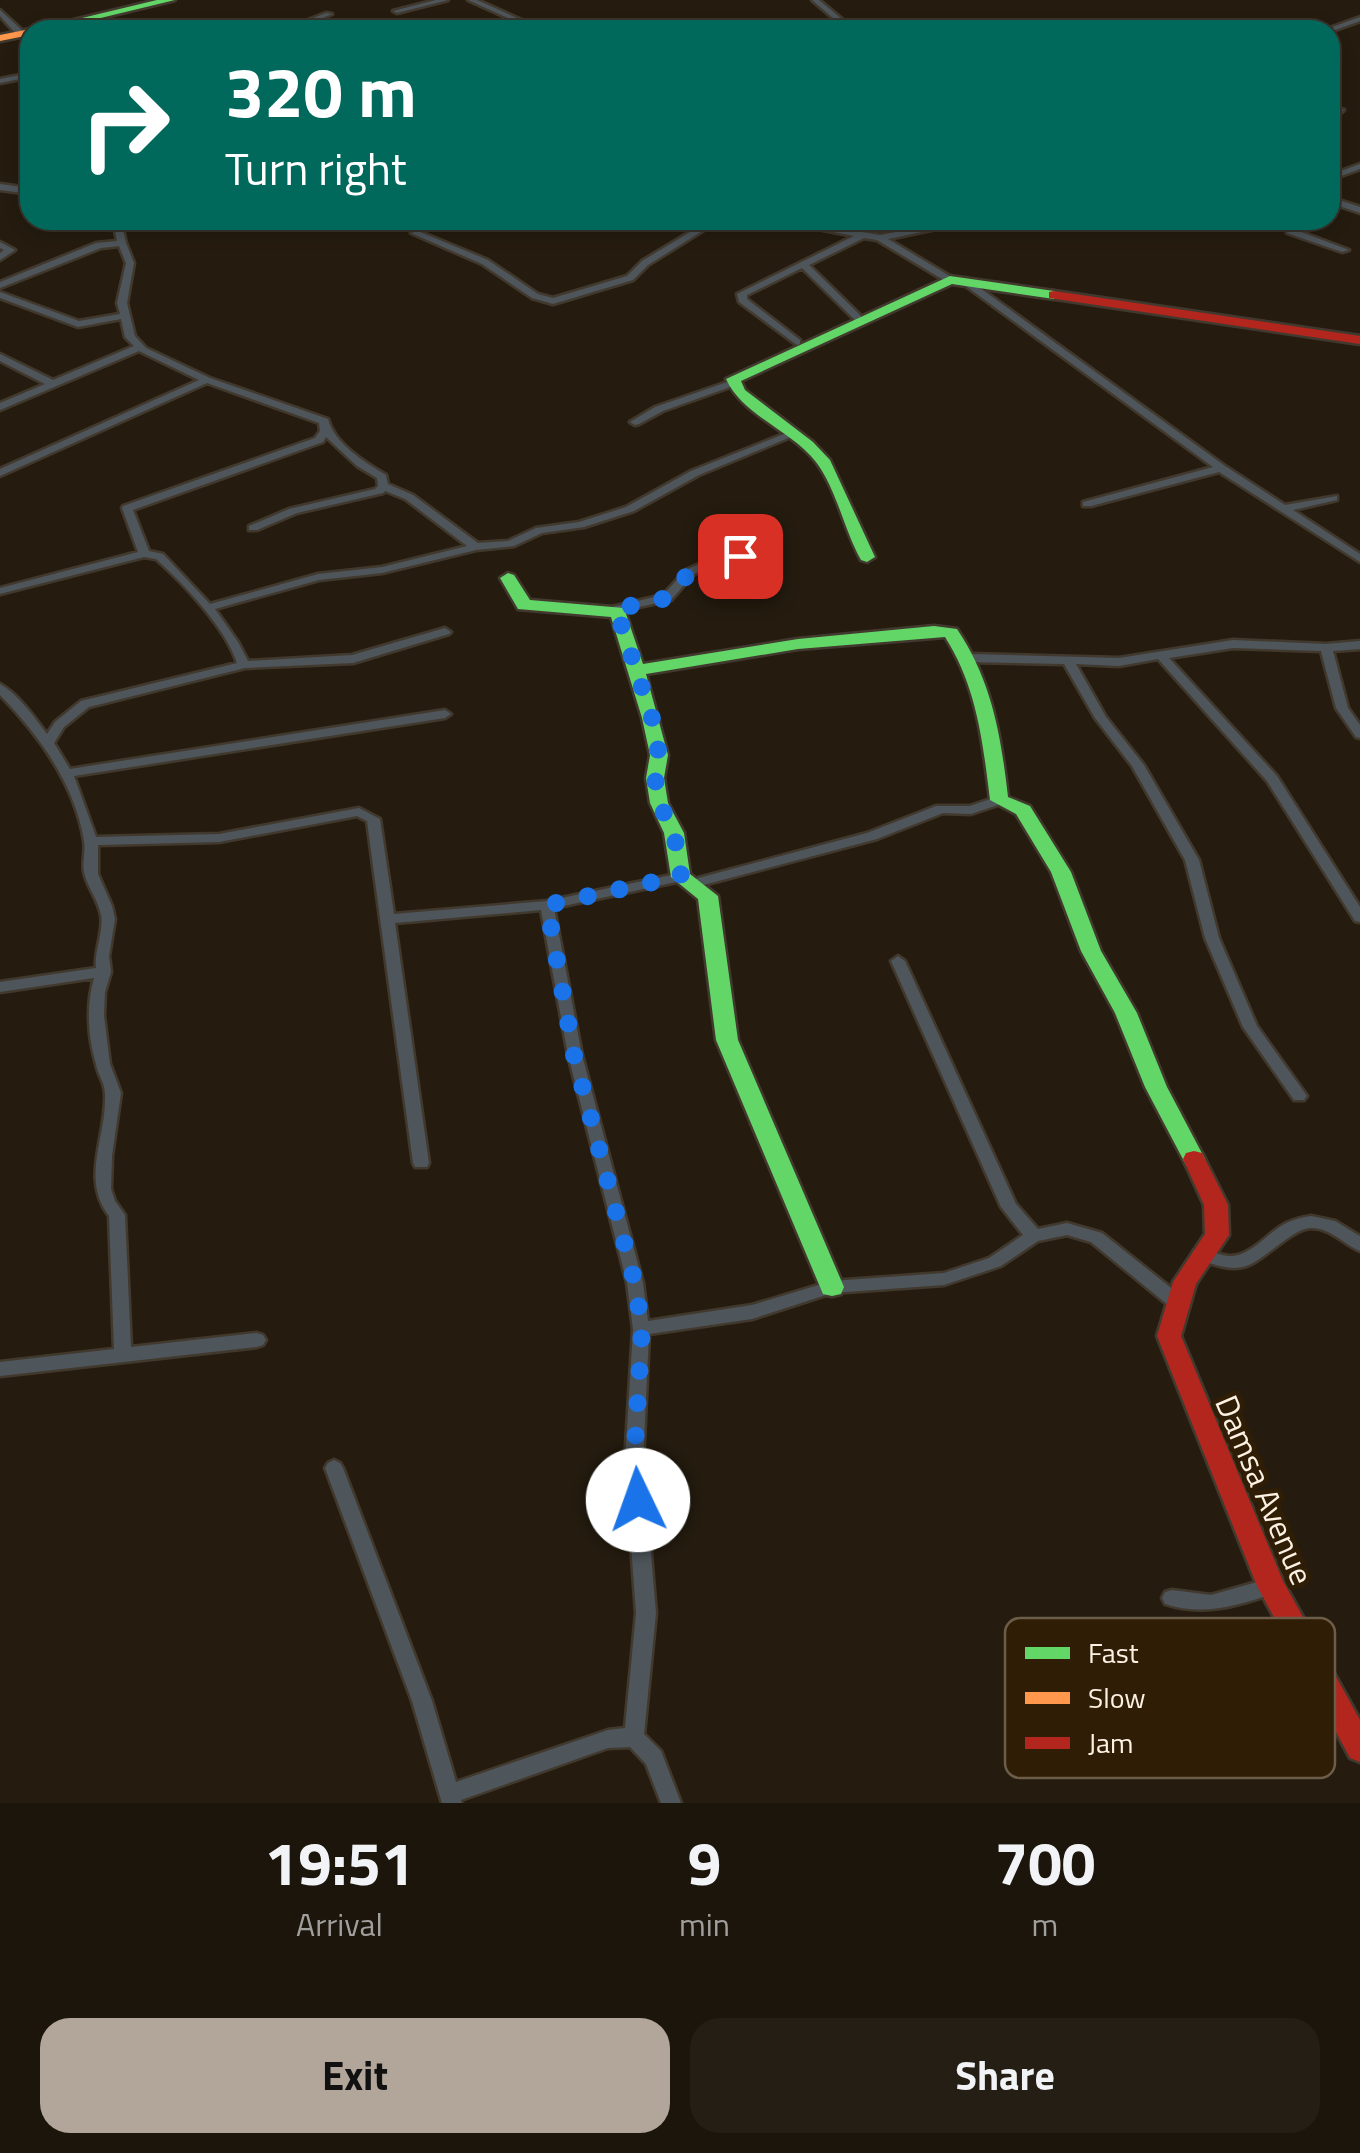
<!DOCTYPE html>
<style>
:root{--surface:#1c150b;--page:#251e14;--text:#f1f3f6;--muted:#a09f9d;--line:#3a342c;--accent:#b1a699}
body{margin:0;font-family:"Titillium Web",sans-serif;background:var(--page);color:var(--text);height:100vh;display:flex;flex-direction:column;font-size:38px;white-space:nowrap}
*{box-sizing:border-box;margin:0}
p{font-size:32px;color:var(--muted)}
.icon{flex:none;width:55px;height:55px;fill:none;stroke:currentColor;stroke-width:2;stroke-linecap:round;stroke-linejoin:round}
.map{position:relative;height:1803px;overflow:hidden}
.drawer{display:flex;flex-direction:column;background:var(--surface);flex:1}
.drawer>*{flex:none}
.banner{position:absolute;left:20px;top:20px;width:1320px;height:210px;border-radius:30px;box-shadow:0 5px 15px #0003,0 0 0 2px var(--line);background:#00695c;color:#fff;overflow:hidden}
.pin{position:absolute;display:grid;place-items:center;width:85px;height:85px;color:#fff;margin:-42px;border-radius:20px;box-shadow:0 5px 15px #0006}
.me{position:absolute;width:110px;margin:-55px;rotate:357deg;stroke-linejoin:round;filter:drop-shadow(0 0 8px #0008)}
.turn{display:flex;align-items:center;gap:35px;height:210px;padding:0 40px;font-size:45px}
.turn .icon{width:130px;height:130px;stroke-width:2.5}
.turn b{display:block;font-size:70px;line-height:85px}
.eta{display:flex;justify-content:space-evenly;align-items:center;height:170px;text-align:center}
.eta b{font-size:60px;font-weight:700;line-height:70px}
.button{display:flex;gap:20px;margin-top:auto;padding:20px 40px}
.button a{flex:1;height:115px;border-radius:30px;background:var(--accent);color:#111;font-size:40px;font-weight:700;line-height:115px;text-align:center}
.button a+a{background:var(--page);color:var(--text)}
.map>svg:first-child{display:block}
</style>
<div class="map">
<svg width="1360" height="1803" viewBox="0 0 1360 1803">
<rect width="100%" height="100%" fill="#251c0f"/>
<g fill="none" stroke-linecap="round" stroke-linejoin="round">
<g stroke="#42392e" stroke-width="5">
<path id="street" d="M436 0H448L397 13 393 11Z
M468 0H477L544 30H534Z
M812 0H819L855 30H847Z
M0 10 24 32V36H18L0 16Z
M326 13 332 14 318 20 338 30H328L308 20Z
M1360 17V21L1330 32 1324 30Z
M940 25 956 30H914Z
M30 73V77L0 83V79Z
M1337 108 1344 110 1330 122V116Z
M1360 164V169L1330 180V175Z
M0 184 30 188V194L0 190Z
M1330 197 1360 207V213L1330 203Z
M113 220H121L126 243 134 263 127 303 135 336 146 348 210 378 328 419C334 443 364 462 386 475L388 484 413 495 478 543 508 541 536 528 579 522 626 507 691 471 789 432H797L798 434 699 475 634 511 584 527 542 533 514 546 476 550 382 573 319 580 215 609 238 642 248 661 352 655 445 628 451 632 449 634 353 663 245 668 89 707 64 727 54 743 70 769 445 710 451 714 445 718 74 776 96 837 219 834 359 808 380 819 394 914 547 901 681 873 686 874 688 877 686 880 681 881 554 908 582 1055 643 1283 648 1321 752 1305 832 1281 944 1273 989 1258 1023 1235 1001 1207 891 961 898 956 905 961 1016 1204 1038 1229 1067 1223 1102 1233 1180 1295 1182 1300 1180 1305 1174 1307 1168 1305 1091 1242 1067 1235 1038 1241 1001 1266 944 1285 832 1293 752 1319 649 1334 643 1462 656 1613 644 1734 661 1751 681 1803H661L646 1764 630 1747 608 1748 461 1800 462 1803H442L412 1701 325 1468 328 1463 334 1460 340 1463 343 1468 432 1701 456 1782 608 1730 625 1728 636 1613 625 1462 633 1329 627 1283 568 1055 541 910 395 923 429 1163 427 1167H415L413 1163 367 821 357 816 219 842 98 845V874L112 906 115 919 109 956 111 972 105 992 104 1016 110 1064 121 1093 112 1156 111 1189 115 1201 125 1215 131 1347 257 1333 263 1335 266 1340 263 1345 257 1347 0 1376V1362L114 1349 109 1216C80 1178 107 1137 105 1094 105 1083 98 1075 96 1064 88 1037 86 1005 94 978L0 992V982L96 968C94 950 104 933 101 915 98 899 87 887 84 872 82 861 86 851 84 841 75 784 39 735 0 695V684C19 695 34 717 47 734L55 722 81 701 237 663C226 628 183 583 156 559L144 557 0 594V588L138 552 122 508 123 506 315 438 320 431 319 423 207 383 0 476V469L199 380 139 351 0 410V403L45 384 0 361V354L53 380 134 346 125 337 121 319 78 327 0 298V292L79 321 120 314 117 303 126 263 119 246 101 248 0 288V282L96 243 117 241ZM326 437 357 466 377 478 378 486 375 489 289 509 249 526V530H257L297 513 383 493 385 491 405 499 467 546 382 567 318 574 210 604 163 554 149 551 133 510 323 442Z
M710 220H720L648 265 633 280 553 304 532 298 482 264 411 233 418 231 488 260 538 294 553 298 627 276 642 261Z
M772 220H791L880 235 961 220H979L888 239 953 278V282H947L877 240 864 238 809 265 861 316V320H855L802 268 747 295V299L800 340V344L797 345 739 302 737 294 854 236Z
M1299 220H1309L1296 230 1349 250 1342 252 1287 233V229Z
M0 242 15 250 0 260V253L4 250 0 248Z
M963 280H969L1225 466 1285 505 1337 496V500L1293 510 1360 554V562L1219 472 1091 506H1083V502L1213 467 963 284Z
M733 380 736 381V385L663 411 639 424 635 425 630 422 655 407Z
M767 548 773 551 771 553 715 565 694 574 671 600 616 612 610 609 612 607 663 595 686 570 708 560Z
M1233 640 1326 644 1360 641V649L1333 651 1348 708 1360 725V738L1356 737 1336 708 1321 651 1233 648 1169 658 1277 776 1360 907V922L1355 921 1267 781 1158 659 1119 666 1076 664 1106 717 1144 765 1199 860 1219 938 1257 1026 1307 1096 1304 1100H1294L1243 1027 1205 938 1185 860 1132 766 1095 718 1064 664 969 662 963 658 969 654 1119 658Z
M999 796 1004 797 1005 800 1004 803 971 814 943 813 877 839 692 888 685 884 687 881 867 833 936 806H970Z
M1311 1216 1335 1221 1358 1235 1360 1236V1251C1343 1244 1330 1227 1310 1228 1302 1229 1295 1233 1288 1238 1246 1268 1247 1277 1194 1258L1192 1254 1194 1250C1210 1247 1224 1261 1241 1254 1256 1249 1267 1235 1281 1226 1290 1220 1300 1218 1311 1216Z
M1271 1578 1278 1580 1280 1586 1278 1592C1240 1605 1204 1617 1165 1604L1162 1598 1165 1592 1172 1590 1211 1595Z"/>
</g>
<g stroke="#42392e" stroke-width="5">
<path id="fast" d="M157 0H175L51 30H32Z
M950 276 1054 291 1061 295 1054 299 952 284 741 381 745 390 813 442 830 460 875 557 867 562 861 560C844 530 837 490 816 462 791 430 743 416 726 379Z
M508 573 514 575 530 600 624 608 643 664 798 639 934 626 957 629C992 681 1001 736 1008 797L1030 806 1071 872 1101 951 1137 1013 1167 1087 1205 1159 1202 1165H1186L1145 1087 1115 1013 1081 951 1051 872 1016 814 990 800C983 743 977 687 945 637L798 649 646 674 668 755 664 778 668 803 684 833 690 874 718 896 738 1040 844 1287 841 1294 832 1296 823 1294 716 1040 698 899 671 877 664 833 650 803 646 778 650 755 642 718 611 617 518 609 500 578Z"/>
</g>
<g stroke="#42392e" stroke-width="5">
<path id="slow" d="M30 29 34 30H30V35L0 41V35Z"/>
</g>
<g stroke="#42392e" stroke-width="5">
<path id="jam" d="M1054 291 1360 336V344L1049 298V292Z
M1194 1151 1202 1153 1228 1205 1229 1235 1196 1284 1181 1336 1283 1581 1360 1720V1762L1350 1758 1257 1586 1157 1336 1173 1282 1205 1234 1204 1205 1183 1159 1186 1153Z"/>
</g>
<use href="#street" fill="#4e565b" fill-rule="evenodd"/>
<use href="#fast" fill="#63d668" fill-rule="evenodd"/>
<use href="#slow" fill="#ff974d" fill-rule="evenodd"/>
<use href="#jam" fill="#b3261e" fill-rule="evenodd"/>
</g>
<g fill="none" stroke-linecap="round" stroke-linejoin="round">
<path stroke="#1a73e8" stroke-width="18" stroke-dasharray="0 32.4" d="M638 1500 634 1462 642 1329 635 1283 574 1055 547 905 681 876 674 833 659 803 655 778 659 755 652 718 616 609 667 598 690 572 712 562 740 556"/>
</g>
<g text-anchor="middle" stroke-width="10" stroke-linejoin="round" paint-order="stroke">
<g font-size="32" fill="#fdf1e3" stroke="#2f1e05">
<text transform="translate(1264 1490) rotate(67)" y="11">Damsa Avenue</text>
</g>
</g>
<rect x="1005" y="1618" width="330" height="160" rx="15" fill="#2f1e05" stroke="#6d5d48" stroke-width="2.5"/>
<rect x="1025" y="1647" width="45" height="12" fill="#63d668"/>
<rect x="1025" y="1692" width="45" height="12" fill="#ff974d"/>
<rect x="1025" y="1737" width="45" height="12" fill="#b3261e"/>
<g font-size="28" fill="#fdf1e3">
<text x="1088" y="1663">Fast</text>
<text x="1088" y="1708">Slow</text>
<text x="1088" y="1753">Jam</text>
</g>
</svg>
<div class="pin" style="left:740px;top:556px;background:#d93025"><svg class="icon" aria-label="arrive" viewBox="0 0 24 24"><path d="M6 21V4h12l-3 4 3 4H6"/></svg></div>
<svg class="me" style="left:638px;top:1500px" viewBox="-20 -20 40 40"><circle r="19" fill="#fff"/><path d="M0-13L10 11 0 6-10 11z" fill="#1a73e8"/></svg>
<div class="banner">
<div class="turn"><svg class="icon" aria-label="right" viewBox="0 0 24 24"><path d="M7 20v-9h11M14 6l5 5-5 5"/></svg><div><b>320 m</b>Turn right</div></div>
</div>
</div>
<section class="drawer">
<div class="eta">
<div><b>19:51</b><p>Arrival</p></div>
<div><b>9</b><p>min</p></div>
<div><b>700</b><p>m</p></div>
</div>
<div class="button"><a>Exit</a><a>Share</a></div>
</section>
